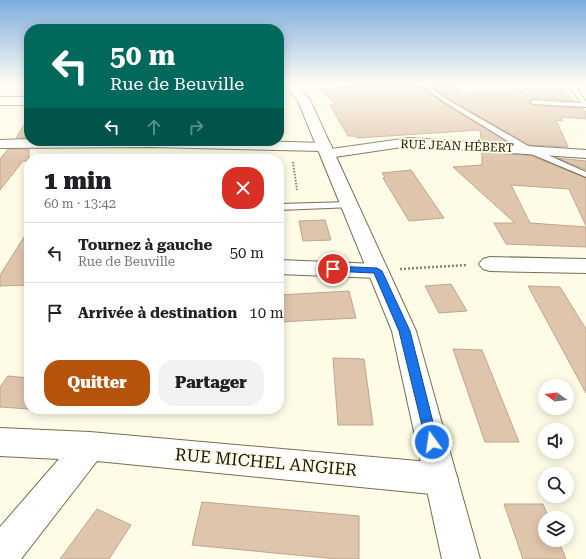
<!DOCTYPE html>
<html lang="fr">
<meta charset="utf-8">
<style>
:root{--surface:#fff;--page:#f2f2f2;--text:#202124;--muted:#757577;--line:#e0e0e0;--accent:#b45309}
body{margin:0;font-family:"Roboto Serif",serif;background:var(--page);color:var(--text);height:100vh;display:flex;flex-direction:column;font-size:15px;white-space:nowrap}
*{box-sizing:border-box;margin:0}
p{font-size:13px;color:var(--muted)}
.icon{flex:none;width:22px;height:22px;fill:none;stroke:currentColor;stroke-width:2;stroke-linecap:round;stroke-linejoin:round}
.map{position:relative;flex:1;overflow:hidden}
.sheet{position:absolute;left:24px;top:154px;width:260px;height:260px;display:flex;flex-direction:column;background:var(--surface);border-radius:16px;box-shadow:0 2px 10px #0003}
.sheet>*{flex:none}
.guide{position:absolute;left:24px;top:24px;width:260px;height:122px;border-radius:16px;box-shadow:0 2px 10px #0003;background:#00695c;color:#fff;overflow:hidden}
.needle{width:26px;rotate:285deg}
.buttons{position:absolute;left:538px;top:379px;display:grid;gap:8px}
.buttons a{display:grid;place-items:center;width:36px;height:36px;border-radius:50%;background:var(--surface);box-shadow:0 2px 10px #0003;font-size:20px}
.pin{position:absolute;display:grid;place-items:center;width:34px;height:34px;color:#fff;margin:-17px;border:2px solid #fff;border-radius:50%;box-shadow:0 1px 4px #0007}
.me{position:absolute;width:44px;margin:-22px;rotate:346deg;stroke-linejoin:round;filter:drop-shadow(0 0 3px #0008)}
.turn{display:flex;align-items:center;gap:14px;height:84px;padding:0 20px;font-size:18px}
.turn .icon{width:52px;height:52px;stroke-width:2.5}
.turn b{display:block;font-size:28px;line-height:34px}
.lanes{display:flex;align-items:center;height:38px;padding:0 20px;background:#0003;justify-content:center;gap:20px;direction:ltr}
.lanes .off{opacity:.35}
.round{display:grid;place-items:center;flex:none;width:42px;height:42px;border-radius:16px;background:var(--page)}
.headline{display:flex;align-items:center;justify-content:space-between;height:68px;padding:0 20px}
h1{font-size:24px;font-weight:800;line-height:30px}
.primary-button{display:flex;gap:8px;margin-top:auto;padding:8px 20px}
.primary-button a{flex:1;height:46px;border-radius:16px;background:var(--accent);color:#fff;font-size:16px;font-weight:800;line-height:46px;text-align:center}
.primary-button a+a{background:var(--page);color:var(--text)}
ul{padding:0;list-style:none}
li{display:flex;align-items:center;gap:12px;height:60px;padding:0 20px;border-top:1px solid var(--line)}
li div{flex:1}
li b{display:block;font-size:15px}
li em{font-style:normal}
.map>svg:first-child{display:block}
</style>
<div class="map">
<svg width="586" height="559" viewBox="0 0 586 559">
<rect width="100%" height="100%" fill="#fefbe6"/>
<path fill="#e0c5ad" stroke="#bfa58e" d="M379 84H418L445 104 509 143 481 141 480 130 357 138 355 136H348L330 105H336L320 89Z
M427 84H453L466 94 526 90 524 88 563 89 575 101 533 98 529 102 533 106 582 108 586 112V119L561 117 563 121 556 120 568 147 529 145 451 100Z
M29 116V138H16Z
M8 149H29V161H23L0 190V159Z
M482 152 532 156 586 178V226L569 189 511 185 530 223 586 227V247L506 244 494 223H515L453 167 482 165Z
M557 158 586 161V170Z
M411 170 444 218 409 221 383 178 385 177 382 173Z
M325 220 331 240 303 241 299 221Z
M29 229V285L0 286V275Z
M451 284 467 311 439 313 425 286Z
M528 286 560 287 586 329V393Z
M349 291 356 318 279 322V295Z
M453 349 482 350 519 442H485Z
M333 358 364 359 373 425H338Z
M8 376 29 378V409L0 407V387Z
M202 502 359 516V559H337L192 545Z
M504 504H543L549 518H545V540H558L566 559H523Z
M97 509 131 525 109 559H60Z"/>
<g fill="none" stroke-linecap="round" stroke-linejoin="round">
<g stroke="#757052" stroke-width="2">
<path id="service" d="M419 84H425L450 101 530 147 586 172V177L524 151 446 103Z
M568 84H574L586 102V107L533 104 530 102 533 100 581 103Z
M581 84H586V86L582 85Z
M350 202 354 205 353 207 279 210V204Z"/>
</g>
<g stroke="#757052" stroke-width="2">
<path id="minor" d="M409 138 586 150V158L409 146 328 158 323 157 321 154 322 151 153 147 0 148V140L29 139V141H254L325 143 330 144 332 147 331 149Z
M490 257 586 259V273L490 271 483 269 479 264 483 259Z
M279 260 377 264 385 266 388 271 385 276 377 278 279 274Z
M0 428 90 432 441 463 453 468 458 479 453 490 441 495 97 461 21 559H0V527L59 459 0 456Z"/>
</g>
<g stroke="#757052" stroke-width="2">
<path id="tertiary" d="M285 84H296L310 100 416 331 480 559H442L392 331 298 101Z
M0 97H29V105H0Z"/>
</g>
<path stroke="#868373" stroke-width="2" stroke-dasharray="1.5 1.5" stroke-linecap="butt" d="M293 162 297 190"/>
<path stroke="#868373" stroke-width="2.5" stroke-dasharray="2 2" stroke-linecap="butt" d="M400 269 467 265"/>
<use href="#service" fill="#fff" fill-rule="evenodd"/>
<use href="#minor" fill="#fff" fill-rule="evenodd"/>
<use href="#tertiary" fill="#fff" fill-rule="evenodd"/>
</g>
<linearGradient id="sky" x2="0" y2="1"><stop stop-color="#7daddd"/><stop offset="0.52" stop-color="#fffdf4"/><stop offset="1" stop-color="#fffdf4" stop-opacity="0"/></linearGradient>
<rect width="586" height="162" fill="url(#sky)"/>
<path fill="#1a73e8" stroke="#114b97" d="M333 266 377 268 382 271 410 331 438 442 437 447 432 448 427 447 426 442 399 331 374 273 330 271 328 269 330 267Z"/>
<g text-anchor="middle" stroke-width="4" stroke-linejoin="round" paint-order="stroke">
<g font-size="12" fill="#19160a" stroke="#fefbe6">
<text transform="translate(457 146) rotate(2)" y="4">RUE JEAN HÉBERT</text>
</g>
<g font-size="17" fill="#19160a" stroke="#fefbe6">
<text transform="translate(266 462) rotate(5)" y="6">RUE MICHEL ANGIER</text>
</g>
</g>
</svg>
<div class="buttons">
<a><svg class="needle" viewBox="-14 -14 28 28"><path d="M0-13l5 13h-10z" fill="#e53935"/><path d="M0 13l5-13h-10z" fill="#757577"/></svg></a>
<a><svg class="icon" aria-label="sound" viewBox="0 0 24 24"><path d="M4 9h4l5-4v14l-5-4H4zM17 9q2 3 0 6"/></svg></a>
<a><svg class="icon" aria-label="search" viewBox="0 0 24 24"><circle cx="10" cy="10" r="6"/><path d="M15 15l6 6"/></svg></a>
<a><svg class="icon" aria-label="layers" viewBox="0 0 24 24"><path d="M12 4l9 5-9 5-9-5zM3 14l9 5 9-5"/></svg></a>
</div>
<div class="pin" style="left:333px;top:269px;background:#d93025"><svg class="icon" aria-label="arrive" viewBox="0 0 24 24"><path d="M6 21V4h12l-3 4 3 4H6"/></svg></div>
<svg class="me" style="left:432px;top:442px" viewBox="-20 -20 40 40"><circle r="17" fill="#1a73e8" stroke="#fff" stroke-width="3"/><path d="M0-11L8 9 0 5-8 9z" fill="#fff"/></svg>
<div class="guide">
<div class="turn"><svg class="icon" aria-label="left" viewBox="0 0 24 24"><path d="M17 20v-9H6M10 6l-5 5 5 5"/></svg><div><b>50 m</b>Rue de Beuville</div></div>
<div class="lanes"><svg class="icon" aria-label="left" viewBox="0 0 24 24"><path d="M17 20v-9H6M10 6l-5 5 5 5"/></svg><svg class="icon off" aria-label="ahead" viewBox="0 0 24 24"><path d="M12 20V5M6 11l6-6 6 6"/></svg><svg class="icon off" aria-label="right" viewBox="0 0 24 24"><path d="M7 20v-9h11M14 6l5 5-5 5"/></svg></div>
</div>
<section class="sheet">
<div class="headline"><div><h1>1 min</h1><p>60 m · 13:42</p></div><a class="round" style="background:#d93025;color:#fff"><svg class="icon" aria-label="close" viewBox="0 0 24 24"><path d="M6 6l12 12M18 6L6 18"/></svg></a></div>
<ul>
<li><svg class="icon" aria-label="left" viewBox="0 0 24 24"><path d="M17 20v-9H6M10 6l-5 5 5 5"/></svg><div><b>Tournez à gauche</b><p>Rue de Beuville</p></div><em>50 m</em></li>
<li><svg class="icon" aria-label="arrive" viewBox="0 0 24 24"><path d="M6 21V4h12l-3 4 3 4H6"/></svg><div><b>Arrivée à destination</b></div><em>10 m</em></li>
</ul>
<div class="primary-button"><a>Quitter</a><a>Partager</a></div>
</section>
</div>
